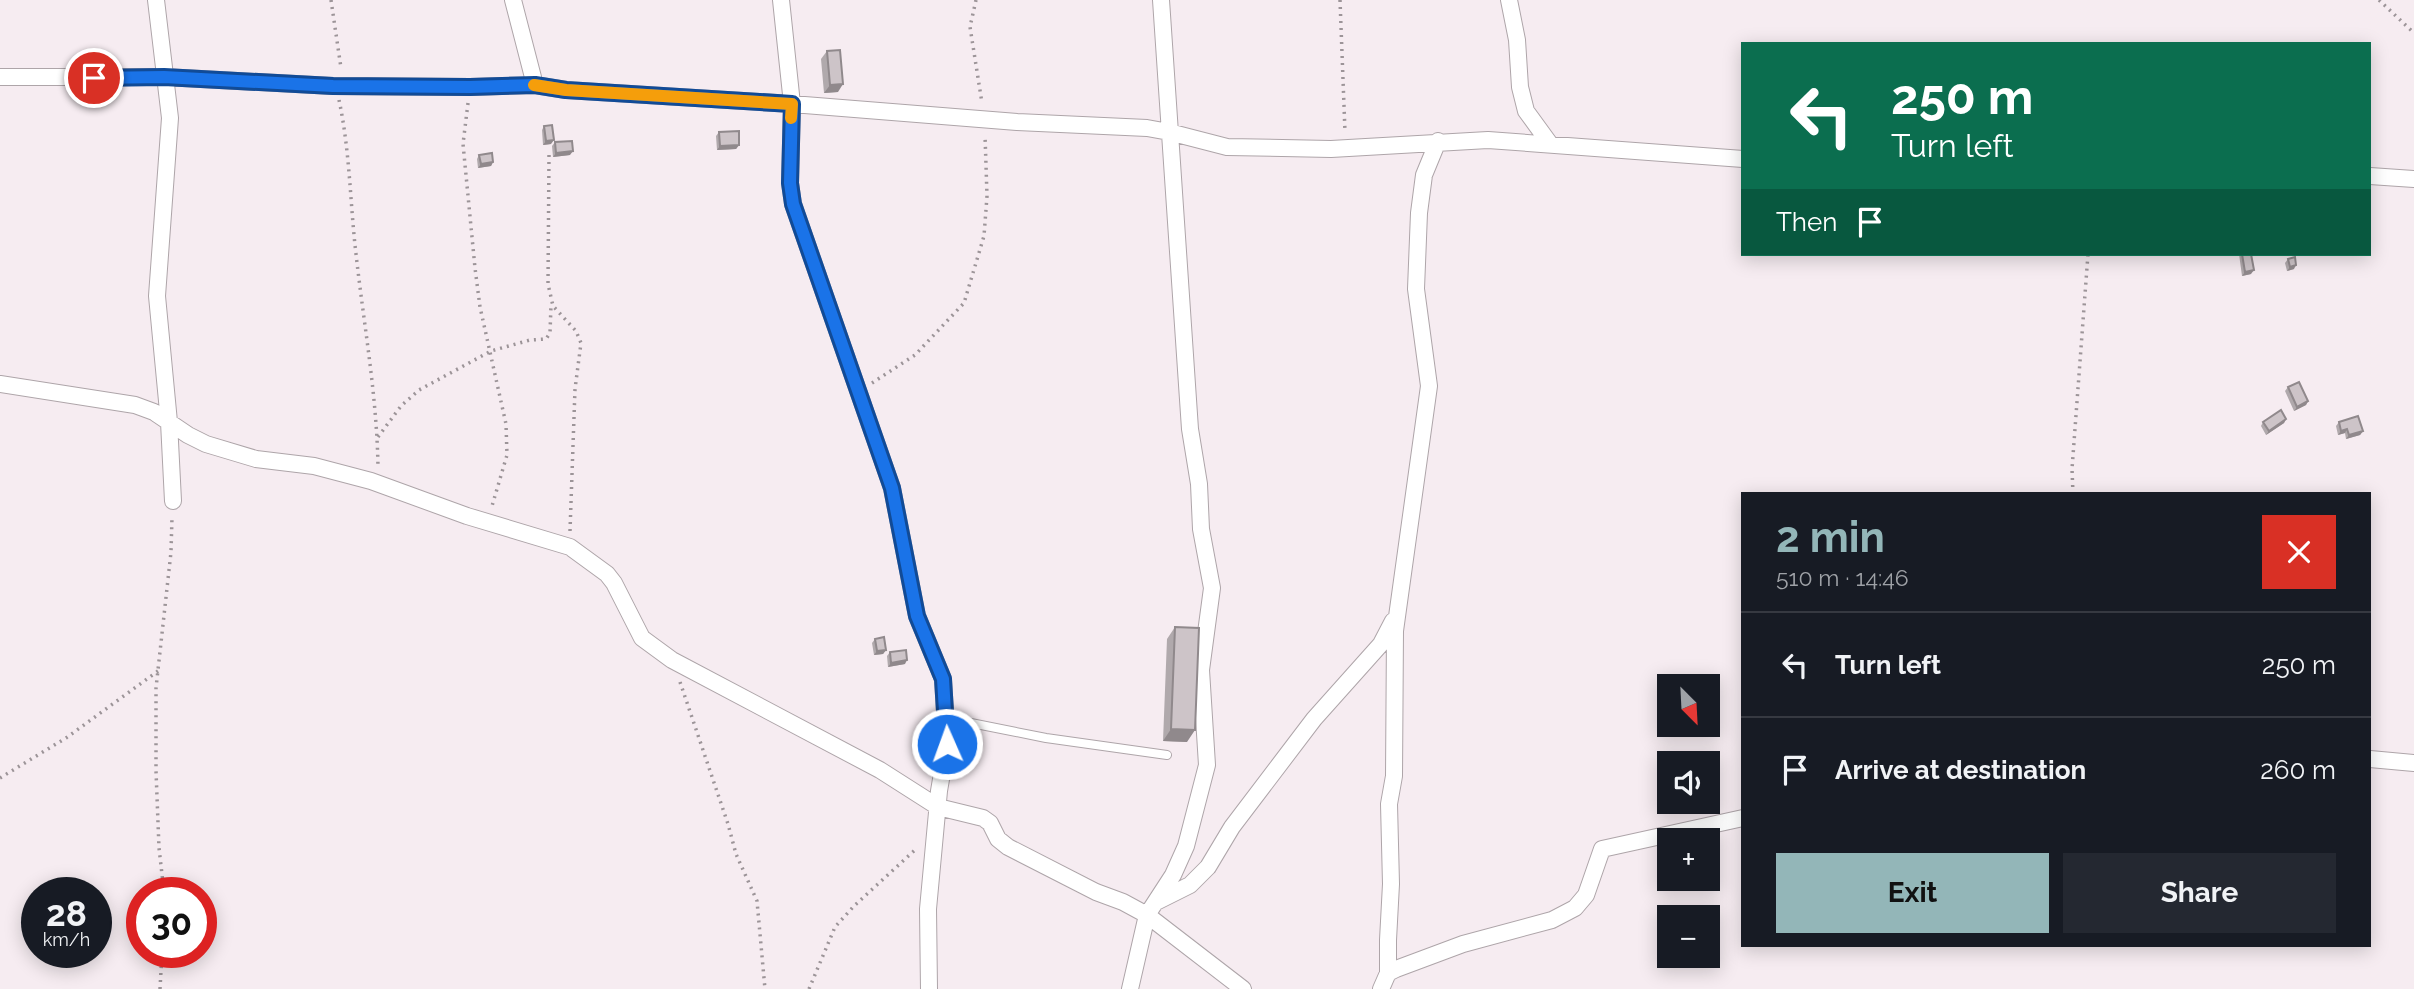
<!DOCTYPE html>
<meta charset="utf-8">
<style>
:root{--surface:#171b24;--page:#242831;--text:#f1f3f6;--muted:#9ea1a6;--line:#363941;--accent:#93b6b8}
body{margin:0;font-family:Raleway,sans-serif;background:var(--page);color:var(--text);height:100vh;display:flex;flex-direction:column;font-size:26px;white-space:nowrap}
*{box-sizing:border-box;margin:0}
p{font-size:23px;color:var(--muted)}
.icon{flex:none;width:38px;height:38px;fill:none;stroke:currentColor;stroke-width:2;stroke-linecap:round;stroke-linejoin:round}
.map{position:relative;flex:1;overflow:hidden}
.details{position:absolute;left:1741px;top:492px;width:630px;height:455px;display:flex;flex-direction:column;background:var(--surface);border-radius:0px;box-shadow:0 4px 18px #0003}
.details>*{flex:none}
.guide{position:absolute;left:1741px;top:42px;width:630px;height:214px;border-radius:0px;box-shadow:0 4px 18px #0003;background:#0b6e4f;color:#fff;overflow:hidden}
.needle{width:46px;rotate:156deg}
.controls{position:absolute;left:1657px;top:674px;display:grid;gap:14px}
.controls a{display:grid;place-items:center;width:63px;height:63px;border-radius:0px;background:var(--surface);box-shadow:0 4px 18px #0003;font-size:35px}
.speed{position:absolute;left:21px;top:877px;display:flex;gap:14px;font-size:35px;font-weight:700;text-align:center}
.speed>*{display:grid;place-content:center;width:91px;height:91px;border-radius:50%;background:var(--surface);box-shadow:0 4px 18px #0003;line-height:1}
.speed small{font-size:18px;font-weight:400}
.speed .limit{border:10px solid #d22;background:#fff;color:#111}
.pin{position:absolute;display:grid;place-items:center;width:60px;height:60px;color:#fff;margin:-30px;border:4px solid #fff;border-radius:50%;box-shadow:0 2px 7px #0007}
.me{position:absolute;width:77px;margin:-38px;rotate:358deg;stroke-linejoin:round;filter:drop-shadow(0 0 5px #0008)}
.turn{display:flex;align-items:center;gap:24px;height:147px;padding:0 35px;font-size:32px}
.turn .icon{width:91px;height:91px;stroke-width:2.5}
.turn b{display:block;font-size:49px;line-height:60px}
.then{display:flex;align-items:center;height:66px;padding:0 35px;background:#0003;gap:14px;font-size:26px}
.round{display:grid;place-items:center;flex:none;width:74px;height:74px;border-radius:0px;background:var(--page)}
.head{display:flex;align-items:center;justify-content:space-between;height:119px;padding:0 35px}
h1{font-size:42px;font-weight:700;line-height:52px;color:var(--accent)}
.action{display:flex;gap:14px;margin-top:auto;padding:14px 35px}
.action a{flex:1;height:80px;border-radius:0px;background:var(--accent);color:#111;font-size:28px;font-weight:700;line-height:80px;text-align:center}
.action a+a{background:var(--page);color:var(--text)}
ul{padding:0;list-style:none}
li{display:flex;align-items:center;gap:21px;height:105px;padding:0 35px;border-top:2px solid var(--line)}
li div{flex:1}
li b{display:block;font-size:26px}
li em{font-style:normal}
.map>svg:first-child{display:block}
</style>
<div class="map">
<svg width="2414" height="989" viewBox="0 0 2414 989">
<rect width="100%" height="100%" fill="#f6ecf1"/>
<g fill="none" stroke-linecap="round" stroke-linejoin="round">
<g stroke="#aea5a9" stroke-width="10">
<path id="service" d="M946 718 1046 738 1167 755"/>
</g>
<g stroke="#aea5a9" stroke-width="18">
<path id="minor" d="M156 0 170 118 157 296 169 422 173 501
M513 0 535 85
M781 0 792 104 790 183 793 204 892 488 917 616 943 679 947 744 939 791 928 909 929 989
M1509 0 1517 40 1520 87 1526 111 1550 144
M0 77H164L333 86 470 87 535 85 566 90 792 104 1017 122 1147 128 1169 132 1227 147 1331 149 1488 140 1743 159
M2370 176 2414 179
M0 384 135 405 154 412 188 435 206 444 256 459 314 466 371 481 467 516 570 547 607 574 614 583 642 638 672 660 880 770 938 807 983 818 990 823 998 839 1008 847 1096 892 1123 902 1147 915 1243 989
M2370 759 2414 763
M1156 902 1190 885 1208 867 1232 827 1314 719 1381 644 1393 621
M1388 973V940L1391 884 1389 804 1394 776 1395 631 1429 386 1416 289 1419 213 1424 175 1438 141
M1130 989 1147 915 1173 875 1186 846 1207 765 1201 670 1212 588 1201 529 1199 484 1190 429 1161 0
M1381 989 1388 973 1396 969 1463 944 1552 920 1575 908 1586 895 1602 849 1743 818"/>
</g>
<path stroke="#9c9498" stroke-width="3.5" stroke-dasharray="2 5" stroke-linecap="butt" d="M331 0 341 68
M976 0 970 27 982 103
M1340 0 1345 132
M2379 0 2414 33
M339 100C350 151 350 203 356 254 364 326 377 396 378 468
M468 103 463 144 475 268 480 307 506 424 507 455 492 506
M549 155 548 284 553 306 576 331 581 343 575 389 570 531
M872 383 915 355 964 303 984 236 987 196 985 135
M378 437 401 406 419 390 491 351 530 340 546 339 550 333 551 305
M2073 494 2072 469 2088 254
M680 682 728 824 736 854 757 901 765 989
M0 778 66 738 158 671
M164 892 159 848 156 771V688L171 552 172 517
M160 989 162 952
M809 989 835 927 854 906 916 849"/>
<use href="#service" stroke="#fff" stroke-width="8"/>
<use href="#minor" stroke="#fff" stroke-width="16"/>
</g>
<path fill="#b0a9ac" d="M827 51 838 92 824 93 821 59Z
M544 126 551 144 543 145 542 130Z
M719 132 739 145 736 149 717 150 716 136Z
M555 142 570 155 553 157 552 146Z
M479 155 493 162 491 166 478 168 477 159Z
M2239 254H2251V274L2242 276Z
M2288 259 2294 269 2287 271 2285 263Z
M2288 387 2308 401 2306 405 2294 411 2285 391Z
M2286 419 2284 423 2266 435 2261 426 2263 422Z
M2339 422 2363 431 2360 435 2346 439 2345 433 2338 435 2336 426Z
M1175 627 1187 742 1163 741 1167 639Z
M875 639 886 650 883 654 874 655 872 643Z
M890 652 905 664 888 667 887 656Z"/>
<path fill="#90898c" d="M843 84 838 92 824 93 830 85Z
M554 140 551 144 543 145 546 141Z
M739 145 736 149 717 150 720 146Z
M573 151 570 155 553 157 556 153Z
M493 162 491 166 478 168 481 164Z
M2296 265 2294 269 2287 271 2290 267Z
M2254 270 2251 274 2242 276 2245 272Z
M2308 401 2306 405 2294 411 2297 407Z
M2286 419 2284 423 2266 435 2269 431Z
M2347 429 2345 433 2338 435 2341 431Z
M2363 431 2360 435 2346 439 2349 435Z
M886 650 883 654 874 655 877 651Z
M907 660 905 664 888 667 891 663Z
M1171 729 1195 730 1187 742 1163 741Z"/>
<path fill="#cdc4c8" stroke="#90898c" stroke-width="2" d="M840 50 843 84 830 85 827 51Z
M552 125 554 140 546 141 544 126Z
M739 131V145L720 146 719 132Z
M572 141 573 151 556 153 555 142Z
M492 153 493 162 481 164 479 155Z
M2242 254H2251L2254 270 2245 272Z
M2295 257 2296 265 2290 267 2288 259Z
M2299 382 2308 401 2297 407 2288 387Z
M2281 410 2286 419 2269 431 2263 422Z
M2358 416 2363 431 2349 435 2347 429 2341 431 2339 422Z
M1175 627 1199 628 1195 730 1171 729Z
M884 637 886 650 877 651 875 639Z
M906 650 907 660 891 663 890 652Z"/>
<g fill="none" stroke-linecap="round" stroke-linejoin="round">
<g stroke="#114b97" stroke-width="18">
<path id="route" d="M94 78 164 77 333 86 470 87 535 85 566 90 792 104 790 183 793 204 892 488 917 616 943 679 947 744"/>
</g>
<use href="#route" stroke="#1a73e8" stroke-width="12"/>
<path stroke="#f59e0b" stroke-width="12" d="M534 85 566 90 792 104 791 118"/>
</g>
</svg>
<div class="controls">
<a><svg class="needle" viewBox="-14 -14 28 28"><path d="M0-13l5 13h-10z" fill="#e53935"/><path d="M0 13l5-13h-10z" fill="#9ea1a6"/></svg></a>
<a><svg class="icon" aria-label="sound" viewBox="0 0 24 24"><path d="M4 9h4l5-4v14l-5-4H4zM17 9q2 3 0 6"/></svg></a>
<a>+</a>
<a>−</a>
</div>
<div class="speed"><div>28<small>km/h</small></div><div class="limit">30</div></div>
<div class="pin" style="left:94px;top:78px;background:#d93025"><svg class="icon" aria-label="arrive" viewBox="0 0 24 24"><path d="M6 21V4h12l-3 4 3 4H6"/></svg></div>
<svg class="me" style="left:947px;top:744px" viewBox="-20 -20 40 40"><circle r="17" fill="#1a73e8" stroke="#fff" stroke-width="3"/><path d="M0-11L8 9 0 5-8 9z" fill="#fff"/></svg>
<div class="guide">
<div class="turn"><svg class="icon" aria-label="left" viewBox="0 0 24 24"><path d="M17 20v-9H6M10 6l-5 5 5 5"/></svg><div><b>250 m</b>Turn left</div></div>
<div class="then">Then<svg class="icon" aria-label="arrive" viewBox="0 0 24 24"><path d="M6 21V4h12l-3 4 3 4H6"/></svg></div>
</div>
<section class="details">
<div class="head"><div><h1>2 min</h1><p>510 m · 14:46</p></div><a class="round" style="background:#d93025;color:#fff"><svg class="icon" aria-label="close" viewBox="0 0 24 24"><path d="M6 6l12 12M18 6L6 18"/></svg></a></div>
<ul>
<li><svg class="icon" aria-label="left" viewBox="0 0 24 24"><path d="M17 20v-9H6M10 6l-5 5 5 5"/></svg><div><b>Turn left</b></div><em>250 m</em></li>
<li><svg class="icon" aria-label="arrive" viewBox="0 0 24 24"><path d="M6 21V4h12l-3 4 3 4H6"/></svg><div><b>Arrive at destination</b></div><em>260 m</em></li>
</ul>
<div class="action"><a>Exit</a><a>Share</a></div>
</section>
</div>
